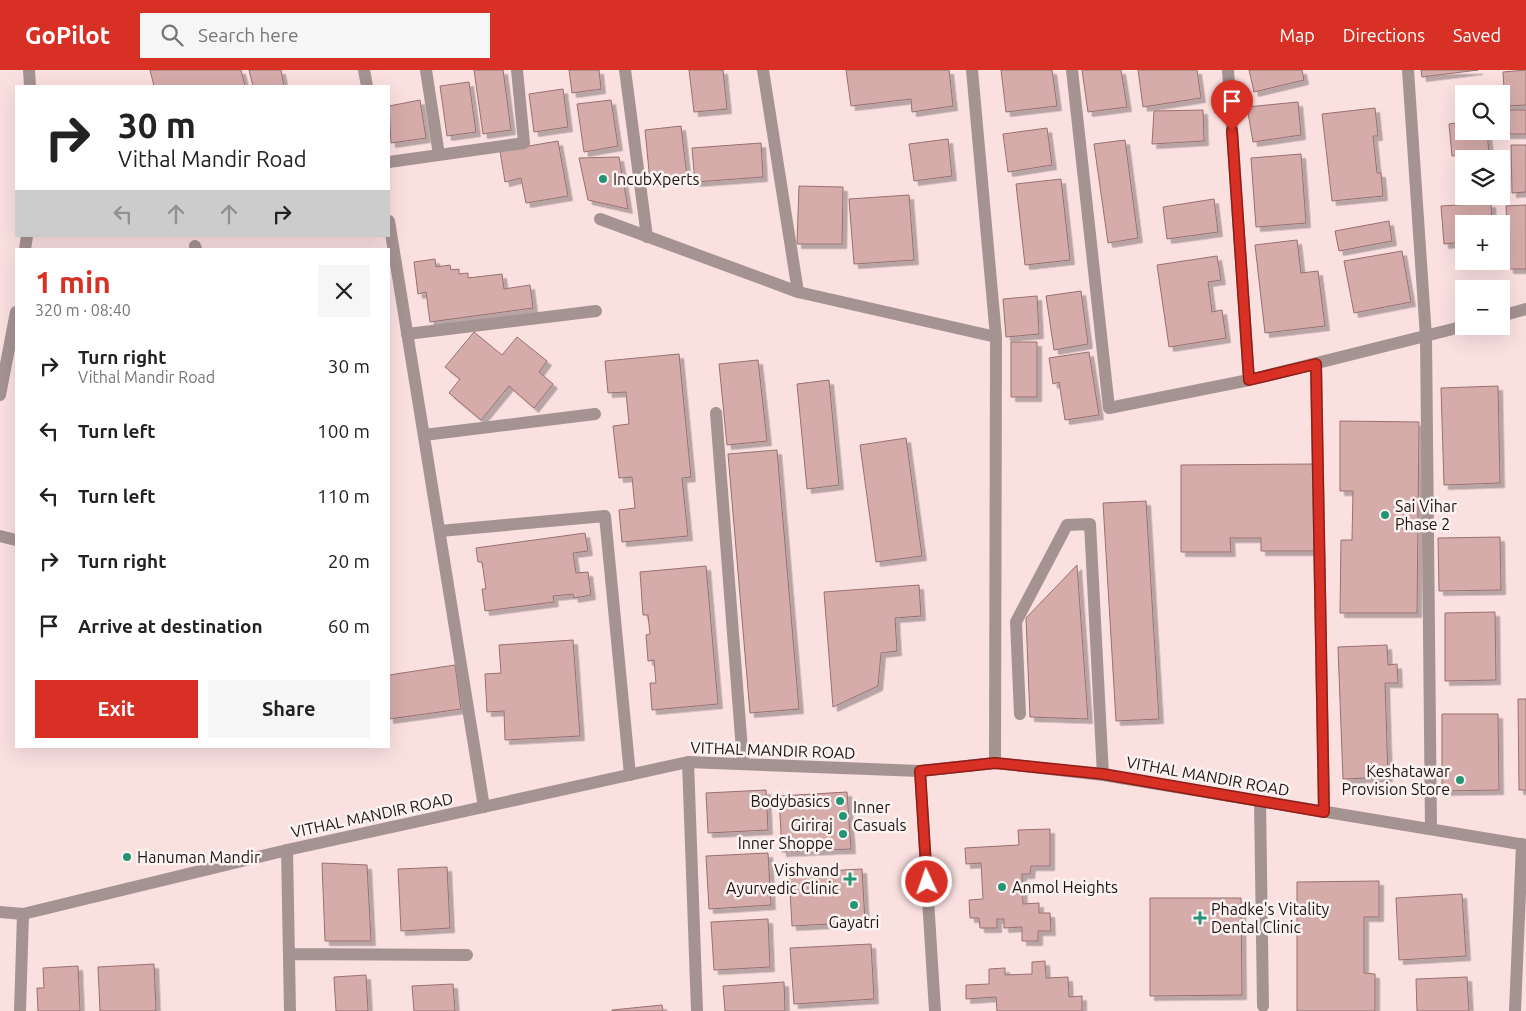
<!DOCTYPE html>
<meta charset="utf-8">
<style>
:root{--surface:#fff;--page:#f6f6f6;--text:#222;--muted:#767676;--accent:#d93025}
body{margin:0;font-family:Ubuntu,sans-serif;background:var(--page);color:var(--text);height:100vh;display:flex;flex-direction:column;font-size:19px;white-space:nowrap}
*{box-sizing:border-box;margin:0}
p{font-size:16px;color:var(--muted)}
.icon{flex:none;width:28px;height:28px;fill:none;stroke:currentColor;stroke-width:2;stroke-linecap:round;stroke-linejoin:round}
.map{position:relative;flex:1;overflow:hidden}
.drawer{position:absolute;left:15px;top:178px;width:375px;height:500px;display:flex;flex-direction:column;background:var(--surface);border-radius:0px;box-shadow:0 5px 20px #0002}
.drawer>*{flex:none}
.guide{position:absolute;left:15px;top:15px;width:375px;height:152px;border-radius:0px;box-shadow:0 5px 20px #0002;background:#fff;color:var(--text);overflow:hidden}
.controls{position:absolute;left:1455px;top:15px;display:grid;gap:10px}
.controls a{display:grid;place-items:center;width:55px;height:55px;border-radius:0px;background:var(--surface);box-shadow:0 5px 20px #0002;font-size:25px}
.pin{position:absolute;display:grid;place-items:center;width:42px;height:42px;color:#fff;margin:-51px -21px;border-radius:50% 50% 50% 0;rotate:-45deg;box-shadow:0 0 5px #0007}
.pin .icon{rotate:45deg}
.me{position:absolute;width:55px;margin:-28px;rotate:357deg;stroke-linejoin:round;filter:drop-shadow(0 0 4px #0008)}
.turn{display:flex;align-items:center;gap:18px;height:105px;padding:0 20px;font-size:22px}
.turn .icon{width:65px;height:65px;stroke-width:2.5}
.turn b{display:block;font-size:35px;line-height:42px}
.lanes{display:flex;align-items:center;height:48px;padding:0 20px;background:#0003;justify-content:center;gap:25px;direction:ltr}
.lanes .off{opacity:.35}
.round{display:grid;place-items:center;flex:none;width:52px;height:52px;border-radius:0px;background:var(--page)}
.overview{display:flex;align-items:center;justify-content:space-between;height:85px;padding:0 20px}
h1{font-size:30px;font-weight:600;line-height:38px;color:var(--accent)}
.button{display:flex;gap:10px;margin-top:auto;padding:10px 20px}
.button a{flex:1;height:58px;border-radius:0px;background:var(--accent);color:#fff;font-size:20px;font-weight:600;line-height:58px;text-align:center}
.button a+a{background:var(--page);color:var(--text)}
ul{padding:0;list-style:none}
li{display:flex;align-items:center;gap:15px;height:65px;padding:0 20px}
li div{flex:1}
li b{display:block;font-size:19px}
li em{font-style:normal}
header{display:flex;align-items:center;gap:30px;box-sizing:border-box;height:70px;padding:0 25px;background:var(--accent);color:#fff}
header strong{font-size:24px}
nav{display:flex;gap:28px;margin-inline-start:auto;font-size:18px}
.search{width:350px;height:45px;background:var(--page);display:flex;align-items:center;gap:12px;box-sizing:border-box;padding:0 18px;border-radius:0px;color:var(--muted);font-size:19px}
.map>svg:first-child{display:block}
</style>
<header>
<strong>GoPilot</strong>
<div class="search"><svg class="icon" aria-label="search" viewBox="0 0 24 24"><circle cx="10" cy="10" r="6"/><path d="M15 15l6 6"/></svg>Search here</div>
<nav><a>Map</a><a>Directions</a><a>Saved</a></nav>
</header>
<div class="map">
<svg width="1526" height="941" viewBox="0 0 1526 941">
<defs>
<filter id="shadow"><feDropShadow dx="4.5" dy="4.5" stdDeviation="0" flood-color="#0004"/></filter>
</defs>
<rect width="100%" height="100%" fill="#fbe0e0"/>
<path fill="#d6acab" stroke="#97706f" filter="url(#shadow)" d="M150 0H241L245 16H154Z
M249 0H281L284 16H253Z
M474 0H503L511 60 483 64Z
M569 0H599L601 19 572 23Z
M689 0H723L727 39 694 42Z
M846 0H949L953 36 912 42 911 29 851 36Z
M1001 0H1052L1057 36 1006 42Z
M1082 0H1121L1127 37 1088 42Z
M1138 0H1197L1201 28 1143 37Z
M1249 0H1302L1304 10 1254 22Z
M1421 0H1478L1422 7Z
M1526 0V35L1505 36 1503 2Z
M469 12 476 62 447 66 440 16Z
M563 19 568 57 534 62 529 24Z
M420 30 426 68 391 73 389 36Z
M611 30 618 76 584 82 577 34Z
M1298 32 1301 65 1253 72 1247 37Z
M1375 38 1378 66H1373L1377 103H1381L1383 126 1332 131 1322 44Z
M1203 40 1204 71 1152 74 1154 41Z
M1503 40H1526V64H1503Z
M1464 52V61H1487L1489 83 1452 86 1449 54Z
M681 56 687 107 650 111 645 60Z
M1047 58 1052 95 1008 102 1003 64Z
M948 69 952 106 914 111 909 74Z
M1125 70 1138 168 1108 173 1094 74Z
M558 71 568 126 526 133 521 108 505 112 500 81Z
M761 73 763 107 695 112 692 78Z
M1511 75H1526V122L1512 123Z
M1301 84 1306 153 1256 157 1251 88Z
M619 87 628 139 588 130 579 88Z
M1061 109 1070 190 1025 195 1016 114Z
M799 116 843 117 842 174H797Z
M909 125 914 190 854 194 849 129Z
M1214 129 1218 162 1167 169 1163 137Z
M1491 133 1492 154H1464V172L1444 174 1441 136Z
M1526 135V199H1509L1506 136Z
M1389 151 1392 171 1339 181 1335 161Z
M1297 170 1301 203 1318 201 1325 256 1265 263 1255 175Z
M1402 181 1411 232 1354 243 1344 191Z
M1217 186 1221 210 1208 212 1212 242 1222 240 1226 268 1169 277 1157 195Z
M435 189 436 197 450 195 451 200 459 199V204L468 203V208L502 204 504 219 530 215 533 238 430 252 426 222 418 224 414 192Z
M1081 221 1088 274 1054 280 1046 226Z
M1037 226 1039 264 1006 267 1003 229Z
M474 262 502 285 517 267 547 291 539 302 553 314 534 338 509 316 481 350 449 323 460 309 445 297Z
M1011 272H1037V327H1011Z
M1089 282 1099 345 1065 350 1059 312 1053 314 1049 288Z
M679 284 691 407 682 408 688 466 622 472 619 440 635 438 632 407 619 408 613 356 629 354 626 322 608 323 605 291Z
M758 290 767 371 727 375 719 294Z
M829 310 839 415 807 419 797 314Z
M1498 316 1500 413 1444 415 1441 318Z
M1340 351 1419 352 1417 543H1340L1341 470H1352L1353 421H1340Z
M906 368 922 486 876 492 860 375Z
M777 380 799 639 750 643 728 384Z
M1315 394V481H1261V468H1230L1231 482H1181V395Z
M1146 431 1159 649 1116 651 1103 433Z
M585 463 588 481 573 483 576 503 588 502 591 525 574 528 573 524 553 526 554 532 485 541 482 519H486L482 492H478L476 478Z
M1500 467 1501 520 1439 521 1438 468Z
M1077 495 1088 649 1030 647 1026 548Z
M706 496 718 634 652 640 650 613H656L654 590 648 591 646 565 650 564 648 545H643L640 502Z
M919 515 921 546 895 548 897 581 881 583 878 616 833 637 824 522Z
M1495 542 1496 610 1445 611V543Z
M573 570 580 666 505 670 504 641 487 642 485 604 501 603 499 575Z
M1387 575 1388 595 1397 594 1398 613H1385L1388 707 1343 709 1338 577Z
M455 595 461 639 389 649V605Z
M1518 629H1526V720H1519Z
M1442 644H1498L1499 720 1442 721Z
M766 720 768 760 708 763 706 723Z
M847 722 851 779 782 782 779 726Z
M1050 759V796H1031L1030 804H1022L1023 834 1039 833V843H1050L1051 861H1038V871H1022V857L1004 858V849H997V858H980L979 848H970L969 830 983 829 981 793 966 794 965 778 1019 775 1018 760Z
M768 783 771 835 709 839 706 786Z
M322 793 367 795 371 871H325Z
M447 797 450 858 401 861 398 799Z
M862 799 865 852 792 856 789 803Z
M1379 811V847H1364V903L1375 904V941H1297V812Z
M1462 824 1466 886 1399 890 1396 828Z
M1150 828H1241L1242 925 1150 926Z
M768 849 770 897 714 900 711 852Z
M871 874 874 929 794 934 790 878Z
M1045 891 1046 908 1068 907 1069 927 1082 926V941H997L996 927 966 929V915L989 914V899L1005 898V905L1032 904V892Z
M154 894 156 941H100L98 897Z
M78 896 80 941H38L37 918H44L43 898Z
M366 905 368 941H336L334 907Z
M1467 907 1469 941H1417L1416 909Z
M784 912 785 941H725L723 916Z
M453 914 455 941H414L412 916Z
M662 935 663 941H612V940Z"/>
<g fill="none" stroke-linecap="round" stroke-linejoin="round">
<path stroke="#a59392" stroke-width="12" d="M195 176 196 179
M407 264 596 241
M716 343 743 693
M0 466 16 470
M1020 644 1016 552 1067 455 1090 454 1103 705
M1260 731 1263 936"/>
<path stroke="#a59392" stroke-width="12" d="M364 0 367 16
M426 0 439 85
M625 0 647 167
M763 0 798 222 996 267
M972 0 996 267 995 693
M1072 0 1109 338 1249 310 1465 256
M1228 0 1249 310
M1408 0 1426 267 1431 759
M389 92 524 73 517 0
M600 149 798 222
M389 151 484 737
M1501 246 1526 239
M1316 294 1324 742
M424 365 595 344
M440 461 605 446 630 705
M688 692 697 941
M287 780 290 941
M289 884 467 885
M20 941 23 844
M1515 941 1522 774"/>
<path stroke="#a59392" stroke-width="12" d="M29 0 30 16
M25 179 27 166
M0 325 16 242
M920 701 935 941
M0 842 23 844 287 780 688 692 920 701 995 693 1103 705 1526 775"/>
</g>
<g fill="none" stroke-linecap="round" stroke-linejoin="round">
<g stroke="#8d1f18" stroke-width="12">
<path id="route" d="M927 812 920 701 995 693 1103 704 1324 742 1316 294 1249 310 1232 61"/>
</g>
<use href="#route" stroke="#d93025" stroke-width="9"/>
</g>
<g fill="#259475" stroke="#fbf2f2" stroke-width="2">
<circle cx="603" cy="109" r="5"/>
<circle cx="1385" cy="445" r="5"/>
<circle cx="1460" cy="710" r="5"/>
<circle cx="840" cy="731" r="5"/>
<circle cx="843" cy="746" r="5"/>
<circle cx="843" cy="764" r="5"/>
<circle cx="127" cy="787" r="5"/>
<path d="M847.5 801.5h5v5h5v5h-5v5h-5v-5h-5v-5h5z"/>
<circle cx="1002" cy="817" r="5"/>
<circle cx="854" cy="835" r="5"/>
<path d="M1197.5 840.5h5v5h5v5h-5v5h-5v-5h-5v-5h5z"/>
</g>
<g text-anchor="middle" stroke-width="5" stroke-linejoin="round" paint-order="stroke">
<g font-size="16" fill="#241515" stroke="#fbf2f2" text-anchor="start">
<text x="613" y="115">IncubXperts</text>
<text x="1395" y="442">Sai Vihar<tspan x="1395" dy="18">Phase 2</tspan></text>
<text x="1450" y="707" text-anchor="end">Keshatawar<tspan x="1450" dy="18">Provision Store</tspan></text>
<text x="830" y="737" text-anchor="end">Bodybasics</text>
<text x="853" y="743">Inner<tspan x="853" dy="18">Casuals</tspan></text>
<text x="833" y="761" text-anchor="end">Giriraj<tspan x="833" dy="18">Inner Shoppe</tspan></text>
<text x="137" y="793">Hanuman Mandir</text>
<text x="839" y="806" text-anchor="end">Vishvand<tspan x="839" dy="18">Ayurvedic Clinic</tspan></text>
<text x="1012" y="823">Anmol Heights</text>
<text x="1211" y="845">Phadke's Vitality<tspan x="1211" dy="18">Dental Clinic</tspan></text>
<text x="854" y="858" text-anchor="middle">Gayatri</text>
</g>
<g font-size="16" fill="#241515" stroke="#fbf2f2">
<text transform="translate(773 680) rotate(2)" y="6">VITHAL MANDIR ROAD</text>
<text transform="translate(1208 706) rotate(10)" y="6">VITHAL MANDIR ROAD</text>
<text transform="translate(372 745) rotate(-12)" y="6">VITHAL MANDIR ROAD</text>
</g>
</g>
</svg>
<div class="controls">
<a><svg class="icon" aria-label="search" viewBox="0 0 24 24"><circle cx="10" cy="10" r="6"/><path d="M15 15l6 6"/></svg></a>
<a><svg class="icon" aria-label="layers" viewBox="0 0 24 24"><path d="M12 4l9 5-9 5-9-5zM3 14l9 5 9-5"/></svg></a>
<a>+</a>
<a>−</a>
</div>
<div class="pin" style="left:1232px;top:61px;background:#d93025"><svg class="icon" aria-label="arrive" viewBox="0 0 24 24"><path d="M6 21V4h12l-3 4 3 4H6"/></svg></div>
<svg class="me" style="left:927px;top:812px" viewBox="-20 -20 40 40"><circle r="17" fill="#d93025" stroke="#fff" stroke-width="3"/><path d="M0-11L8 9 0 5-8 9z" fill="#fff"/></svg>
<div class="guide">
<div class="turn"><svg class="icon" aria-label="right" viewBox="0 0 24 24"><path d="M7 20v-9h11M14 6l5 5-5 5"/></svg><div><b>30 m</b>Vithal Mandir Road</div></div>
<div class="lanes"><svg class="icon off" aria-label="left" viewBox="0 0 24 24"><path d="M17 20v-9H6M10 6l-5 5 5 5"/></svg><svg class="icon off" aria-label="ahead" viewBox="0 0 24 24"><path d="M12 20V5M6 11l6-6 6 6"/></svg><svg class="icon off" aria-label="ahead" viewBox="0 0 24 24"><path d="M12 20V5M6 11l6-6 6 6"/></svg><svg class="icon" aria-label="right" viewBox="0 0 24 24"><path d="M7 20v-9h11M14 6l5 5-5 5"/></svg></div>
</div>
<section class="drawer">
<div class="overview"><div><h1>1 min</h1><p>320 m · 08:40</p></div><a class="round"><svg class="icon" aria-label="close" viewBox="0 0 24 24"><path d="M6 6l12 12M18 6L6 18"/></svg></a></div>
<ul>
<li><svg class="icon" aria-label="right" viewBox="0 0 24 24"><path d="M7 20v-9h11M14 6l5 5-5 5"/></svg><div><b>Turn right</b><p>Vithal Mandir Road</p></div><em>30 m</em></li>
<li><svg class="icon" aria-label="left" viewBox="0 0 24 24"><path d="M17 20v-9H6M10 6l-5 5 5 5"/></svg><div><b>Turn left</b></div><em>100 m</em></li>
<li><svg class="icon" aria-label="left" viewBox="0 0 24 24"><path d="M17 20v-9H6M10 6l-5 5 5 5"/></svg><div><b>Turn left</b></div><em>110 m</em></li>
<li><svg class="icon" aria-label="right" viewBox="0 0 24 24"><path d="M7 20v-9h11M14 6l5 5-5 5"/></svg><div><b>Turn right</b></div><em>20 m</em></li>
<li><svg class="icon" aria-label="arrive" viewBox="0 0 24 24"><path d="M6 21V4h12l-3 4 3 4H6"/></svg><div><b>Arrive at destination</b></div><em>60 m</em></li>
</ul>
<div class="button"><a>Exit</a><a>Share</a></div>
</section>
</div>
